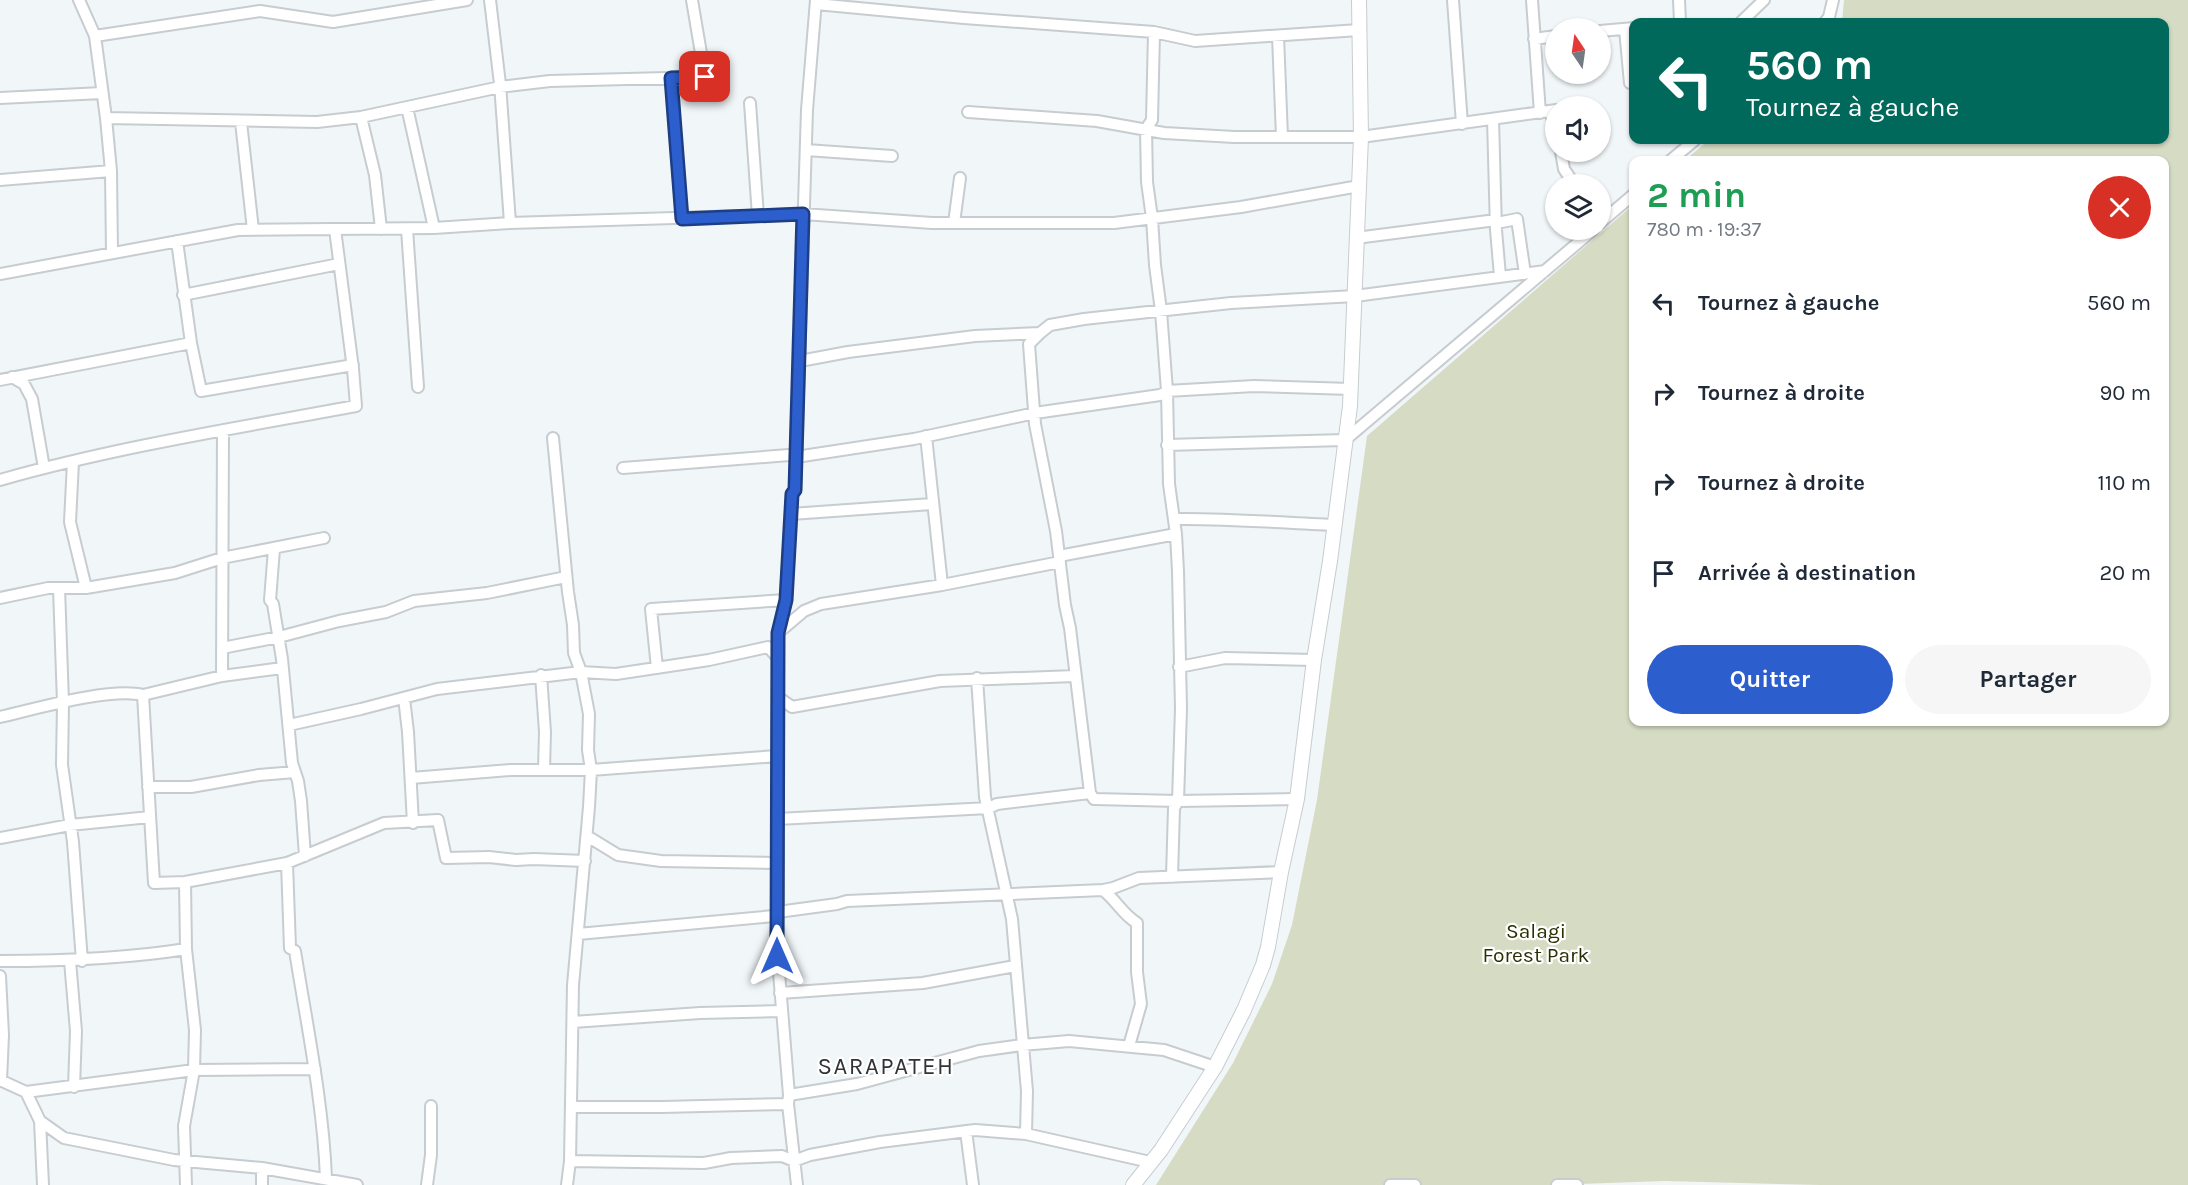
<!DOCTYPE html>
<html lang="fr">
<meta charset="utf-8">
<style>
:root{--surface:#fff;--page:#f6f6f7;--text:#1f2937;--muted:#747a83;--accent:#2c5fcd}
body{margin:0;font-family:Karla,sans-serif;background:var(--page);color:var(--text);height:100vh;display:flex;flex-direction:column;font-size:22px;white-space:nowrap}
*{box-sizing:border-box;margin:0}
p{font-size:20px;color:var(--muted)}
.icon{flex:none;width:33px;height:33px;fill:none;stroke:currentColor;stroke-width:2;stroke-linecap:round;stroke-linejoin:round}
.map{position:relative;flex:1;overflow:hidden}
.details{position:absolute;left:1629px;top:156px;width:540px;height:570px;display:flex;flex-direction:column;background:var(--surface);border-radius:12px;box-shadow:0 2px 4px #0004}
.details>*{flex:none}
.hud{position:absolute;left:1629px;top:18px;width:540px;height:126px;border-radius:12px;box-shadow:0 2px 4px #0004;background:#00695c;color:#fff;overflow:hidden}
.needle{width:39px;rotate:347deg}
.fabs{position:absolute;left:1545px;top:18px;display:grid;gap:12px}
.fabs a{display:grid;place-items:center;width:66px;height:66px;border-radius:50%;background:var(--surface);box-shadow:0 2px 4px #0004;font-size:30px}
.pin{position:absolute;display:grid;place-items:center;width:51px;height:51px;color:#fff;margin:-26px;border-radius:12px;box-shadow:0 3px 9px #0006}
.me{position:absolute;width:66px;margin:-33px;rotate:0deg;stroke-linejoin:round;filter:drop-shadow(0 0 4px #0008)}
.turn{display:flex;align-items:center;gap:21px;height:126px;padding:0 18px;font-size:27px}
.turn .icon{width:78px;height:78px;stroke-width:2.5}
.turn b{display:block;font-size:42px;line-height:51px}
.round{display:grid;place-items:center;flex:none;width:63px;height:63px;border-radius:32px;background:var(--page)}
.summary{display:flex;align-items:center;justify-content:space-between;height:102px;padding:0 18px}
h1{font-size:36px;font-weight:700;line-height:45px;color:#1e9e55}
.button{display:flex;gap:12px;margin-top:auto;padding:12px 18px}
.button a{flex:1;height:69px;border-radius:36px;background:var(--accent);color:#fff;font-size:24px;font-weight:700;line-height:69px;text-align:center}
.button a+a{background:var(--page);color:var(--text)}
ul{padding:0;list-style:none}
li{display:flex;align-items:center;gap:18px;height:90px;padding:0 18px}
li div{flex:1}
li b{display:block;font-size:22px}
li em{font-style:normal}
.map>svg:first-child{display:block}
</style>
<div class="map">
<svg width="2188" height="1185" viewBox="0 0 2188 1185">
<rect width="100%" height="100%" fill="#f1f6f9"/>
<path fill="#d6dbc4" d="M1844 0H2188V1185H1820L1665 1181 1550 1185H1156L1233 1063 1272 984 1292 925 1317 800 1367 436 1633 205 1634 722H2164V160H1685L1709 140H2164V22H1842Z"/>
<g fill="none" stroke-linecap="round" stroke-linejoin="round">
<g stroke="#c7ccd0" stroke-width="14">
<path id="minor" d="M79 0 95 36
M490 0 500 84 510 223
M1453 0 1462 124
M1532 0 1540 113
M1679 0 1680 22
M816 4 964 18 1154 32 1195 41 1359 30
M1741 22 1764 0
M1825 22 1829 17 1833 0
M1625 29 1630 83 1634 82
M1600 31 1634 28
M1154 32 1152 120 1146 129 1147 182 1152 218 1155 265 1161 311 1167 391 1169 484 1176 534 1178 571 1181 709 1178 801 1174 808 1172 877
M1278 36 1282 137
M1534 39 1556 36
M671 78 682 219
M0 98 102 93
M750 103 758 216
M1570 106H1572
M407 107 434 228
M1550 111 1556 130
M968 112 1097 121 1164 133 1234 137H1361L1556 110
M361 117 375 175 381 229
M106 118 317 122 361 117 500 87 550 81 705 77 692 0
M1493 119 1496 230 1500 276
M241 122 253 230
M806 150 892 156
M1561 152 1564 169 1574 184
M1671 160 1695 140
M0 180 111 171
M954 223 960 178
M1600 223 1634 194
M407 229 418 387
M1356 238 1496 220 1502 222 1517 219 1525 274
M177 241 191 343 201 391 353 365
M112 253 111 171 106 118 95 36 260 11 333 22 467 0
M0 274 238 230 434 228 510 223 803 214 932 223H1114L1241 207 1359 186
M183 295 339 264
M1040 333 1029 344 1035 424 1056 531 1065 605 1070 628 1090 793
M800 361 848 352 975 336 1040 333 1050 325 1084 319 1231 303 1355 296 1545 271
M12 377 24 384 32 399 44 468
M0 380 191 343
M926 436 942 585
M553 438 568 592 573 625 574 653 581 672 589 714 588 750 591 770 589 807 573 985 570 1161 567 1185
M1167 445 1345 440 1593 230
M73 462 70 522 86 588
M623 468 789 455 796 457 914 439 1035 413 1160 395 1167 391 1254 386 1351 389
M0 480C116 447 237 428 356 406L353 369 335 229
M791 514 932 504
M1174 519C1227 518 1281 523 1334 525
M274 549 270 600 273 604 282 659 292 763 298 781 301 801 305 856
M1059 556 1176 534
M59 588 63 703 62 765 73 842 82 961
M0 598 48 588H86L175 573 222 558 324 538
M778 633 804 611 821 604 942 585 1060 562
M222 648 279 637 339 621 386 612 414 601 487 593 566 577
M1179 667 1225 658 1314 660
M657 668 651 609 786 600
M541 675 545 732 544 770
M222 676 223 430
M977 678 985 797 1012 919 1027 1091 1026 1134
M143 695 154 883 185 882
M778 697 792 707 940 681 1075 676
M404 698 408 732 413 823
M0 717C35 709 110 687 143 695L222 676 282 668
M289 725 361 709 437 689 581 672 616 674 709 660 768 647 778 658
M411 778 511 770H591L777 756
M148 787H191L259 775 295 772
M777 819 989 808 997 804 1090 793 1094 799 1178 801 1297 799
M587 836 618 855 661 861 777 863
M0 838 70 825 150 817
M287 863 290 948 295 951C307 1026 323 1102 326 1178
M1103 890C1117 901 1122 914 1137 923V972L1141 1004 1129 1046
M578 934 774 916 778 912 837 904 847 901 1103 890 1113 888 1139 878 1281 872
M0 961C63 961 124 959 186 949
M70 961 76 1031 74 1087
M0 976 3 1035 1 1081
M780 993 923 983 1015 966
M573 1022 700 1013 781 1011
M0 1080 26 1092 40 1121 64 1138 174 1160 262 1168 357 1185
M26 1092 194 1070 315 1069
M789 1095 857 1084 979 1051 1022 1045 1069 1041 1164 1050 1215 1067
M571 1107H662L788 1104
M40 1121 43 1185
M966 1131 973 1185
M570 1161 704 1163 731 1158 782 1156 794 1161 810 1155 880 1142 975 1130 1026 1134 1150 1162
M262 1168V1185
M186 1185 184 1126 194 1070 195 1030 186 949 185 882 287 863 384 823 438 820 446 858 489 857 516 860 534 859 585 861
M427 1185 431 1155V1106
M797 1185 788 1104 789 1095 776 936 778 912V633L786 600 792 494 795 490 807 110 816 0
M1390 1185H1415
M1557 1185H1577"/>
</g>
<g stroke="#c7ccd0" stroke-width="16">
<path id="tertiary" d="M1133 1185 1161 1150 1215 1067 1244 1010 1263 965 1268 947 1281 872 1297 799 1314 660 1330 561 1350 406 1361 137 1359 0"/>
</g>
<use href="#minor" stroke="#fff" stroke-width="10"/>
<use href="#tertiary" stroke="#fff" stroke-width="14"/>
</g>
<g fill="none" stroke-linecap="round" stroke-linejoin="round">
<g stroke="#1d3e85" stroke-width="15">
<path id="route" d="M705 77 671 78 682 219 803 214 795 490 792 494 786 600 778 633 777 956"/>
</g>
<use href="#route" stroke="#2c5fcd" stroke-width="10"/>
</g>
<g text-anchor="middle" stroke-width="4.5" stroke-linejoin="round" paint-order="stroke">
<g font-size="21" fill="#2a3001" stroke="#fff">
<text x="1536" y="938">Salagi<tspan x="1536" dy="24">Forest Park</tspan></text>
</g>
<g font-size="24" letter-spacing="1.5" fill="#313334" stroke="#fff">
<text x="886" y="1074">SARAPATEH</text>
</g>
</g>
</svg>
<div class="fabs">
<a><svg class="needle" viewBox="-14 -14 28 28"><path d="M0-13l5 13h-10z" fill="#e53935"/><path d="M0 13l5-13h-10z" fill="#747a83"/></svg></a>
<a><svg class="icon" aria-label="sound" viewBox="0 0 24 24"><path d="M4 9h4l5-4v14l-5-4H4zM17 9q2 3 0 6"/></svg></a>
<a><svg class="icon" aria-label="layers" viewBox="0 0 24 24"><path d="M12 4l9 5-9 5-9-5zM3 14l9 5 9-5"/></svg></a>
</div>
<div class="pin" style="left:705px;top:77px;background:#d93025"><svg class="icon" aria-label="arrive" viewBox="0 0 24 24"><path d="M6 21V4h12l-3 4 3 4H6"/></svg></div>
<svg class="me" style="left:777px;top:956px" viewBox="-20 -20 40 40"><path d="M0-17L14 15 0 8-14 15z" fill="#2c5fcd" stroke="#fff" stroke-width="4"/></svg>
<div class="hud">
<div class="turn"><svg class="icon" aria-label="left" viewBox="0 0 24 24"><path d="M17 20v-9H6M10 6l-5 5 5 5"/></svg><div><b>560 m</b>Tournez à gauche</div></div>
</div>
<section class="details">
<div class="summary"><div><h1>2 min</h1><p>780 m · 19:37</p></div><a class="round" style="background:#d93025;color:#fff"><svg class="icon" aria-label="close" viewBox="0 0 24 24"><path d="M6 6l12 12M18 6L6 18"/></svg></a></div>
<ul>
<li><svg class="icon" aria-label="left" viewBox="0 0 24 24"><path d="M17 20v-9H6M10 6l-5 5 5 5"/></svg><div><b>Tournez à gauche</b></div><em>560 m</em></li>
<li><svg class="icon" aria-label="right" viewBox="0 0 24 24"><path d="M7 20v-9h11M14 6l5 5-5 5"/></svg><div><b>Tournez à droite</b></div><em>90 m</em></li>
<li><svg class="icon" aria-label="right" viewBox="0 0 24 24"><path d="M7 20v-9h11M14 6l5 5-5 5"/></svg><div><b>Tournez à droite</b></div><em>110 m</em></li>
<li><svg class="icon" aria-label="arrive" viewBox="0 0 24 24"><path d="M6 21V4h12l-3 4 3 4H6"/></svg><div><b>Arrivée à destination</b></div><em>20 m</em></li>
</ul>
<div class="button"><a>Quitter</a><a>Partager</a></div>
</section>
</div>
